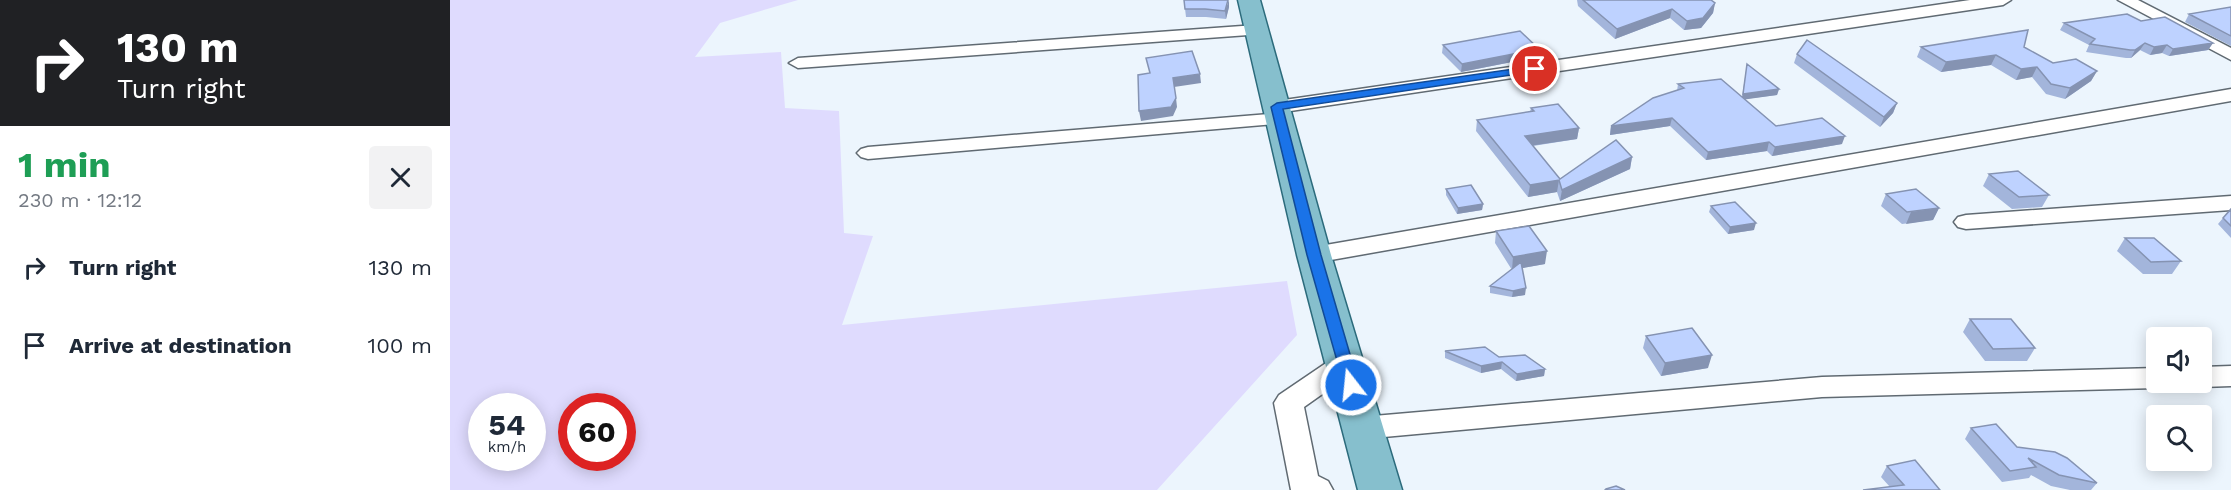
<!DOCTYPE html>
<meta charset="utf-8">
<style>
:root{--surface:#fff;--page:#f2f2f3;--text:#1f2937;--muted:#747a83}
body{margin:0;font-family:"Work Sans",sans-serif;background:var(--page);color:var(--text);height:100vh;display:flex;flex-direction:column;font-size:22px;white-space:nowrap}
*{box-sizing:border-box;margin:0}
p{font-size:20px;color:var(--muted)}
.icon{flex:none;width:33px;height:33px;fill:none;stroke:currentColor;stroke-width:2;stroke-linecap:round;stroke-linejoin:round}
.map{position:relative;flex:1;overflow:hidden}
.panel{display:flex;flex-direction:column;background:var(--surface);width:450px}
.panel>*{flex:none}
.top-card{background:#202124;color:#fff;overflow:hidden}
.fabs{position:absolute;left:1696px;top:327px;display:grid;gap:12px}
.fabs a{display:grid;place-items:center;width:66px;height:66px;border-radius:6px;background:var(--surface);box-shadow:0 3px 15px #0003;font-size:30px}
.speed{position:absolute;left:18px;top:393px;display:flex;gap:12px;font-size:30px;font-weight:700;text-align:center}
.speed>*{display:grid;place-content:center;width:78px;height:78px;border-radius:50%;background:var(--surface);box-shadow:0 3px 15px #0003;line-height:1}
.speed small{font-size:15px;font-weight:400}
.speed .limit{border:9px solid #d22;background:#fff;color:#111}
.pin{position:absolute;display:grid;place-items:center;width:51px;height:51px;color:#fff;margin:-26px;border:3px solid #fff;border-radius:50%;box-shadow:0 2px 6px #0007}
.me{position:absolute;width:66px;margin:-33px;rotate:344deg;stroke-linejoin:round;filter:drop-shadow(0 0 4px #0008)}
.turn{display:flex;align-items:center;gap:21px;height:126px;padding:0 18px;font-size:27px}
.turn .icon{width:78px;height:78px;stroke-width:2.5}
.turn b{display:block;font-size:42px;line-height:51px}
.round{display:grid;place-items:center;flex:none;width:63px;height:63px;border-radius:6px;background:var(--page)}
.summary{display:flex;align-items:center;justify-content:space-between;height:102px;padding:0 18px}
h1{font-size:36px;font-weight:700;line-height:45px;color:#1e9e55}
ul{padding:0;list-style:none}
li{display:flex;align-items:center;gap:18px;height:78px;padding:0 18px}
li div{flex:1}
li b{display:block;font-size:22px}
li em{font-style:normal}
main{display:flex;flex:1;min-height:0}
.map>svg:first-child{display:block}
</style>
<main>
<section class="panel">
<div class="top-card">
<div class="turn"><svg class="icon" aria-label="right" viewBox="0 0 24 24"><path d="M7 20v-9h11M14 6l5 5-5 5"/></svg><div><b>130 m</b>Turn right</div></div>
</div>
<div class="summary"><div><h1>1 min</h1><p>230 m · 12:12</p></div><a class="round"><svg class="icon" aria-label="close" viewBox="0 0 24 24"><path d="M6 6l12 12M18 6L6 18"/></svg></a></div>
<ul>
<li><svg class="icon" aria-label="right" viewBox="0 0 24 24"><path d="M7 20v-9h11M14 6l5 5-5 5"/></svg><div><b>Turn right</b></div><em>130 m</em></li>
<li><svg class="icon" aria-label="arrive" viewBox="0 0 24 24"><path d="M6 21V4h12l-3 4 3 4H6"/></svg><div><b>Arrive at destination</b></div><em>100 m</em></li>
</ul>
</section>
<div class="map">
<svg width="1781" height="490" viewBox="0 0 1781 490">
<rect width="100%" height="100%" fill="#ecf5fd"/>
<path fill="#dfdbfe" fill-rule="evenodd" d="M0 0H348L270 23 245 57 331 52 335 108 389 111 394 233 423 236 392 325 837 281 847 335 707 490H0ZM32 406H82V458H32ZM122 406H172V458H122Z"/>
<g fill="none" stroke-linecap="round" stroke-linejoin="round">
<g stroke="#606a72" stroke-width="3">
<path id="minor" d="M1520 0H1561L1553 5 827 113 817 107 827 101Z
M1668 0H1688L1781 48V60Z
M806 25 812 26 815 30 812 34 348 68 339 63 348 58Z
M1781 89V101L864 263 855 260 852 255 855 250 864 247Z
M830 113 837 115 840 119 837 123 418 159 411 157 407 153 411 149 418 147Z
M1781 196V210L1516 229 1508 227 1504 222 1508 217 1516 215Z
M895 354 905 357 909 364 905 371 854 407 868 476 878 481 883 490H841L824 403 829 395 885 357Z
M1781 366V386L1752 387 1741 382H1752V367Z
M1707 368V382H1719L1707 388 1372 397 912 439 901 436 897 428 901 420 912 417 1372 377Z"/>
</g>
<g stroke="#2c6b7c" stroke-width="3">
<path id="primary" d="M788 0H810L881 255 952 490H908L847 255Z"/>
</g>
<use href="#minor" fill="#fff" fill-rule="evenodd"/>
<use href="#primary" fill="#86bfcd" fill-rule="evenodd"/>
</g>
<path fill="#a3b5db" d="M734 0 779 7 776 19 756 17H736Z
M1127 0H1261L1265 3 1263 13 1251 28 1234 30 1220 18 1165 39 1128 6Z
M1781 7V46L1735 22 1739 14Z
M1691 21 1763 43 1758 50 1719 56 1712 53 1700 55 1690 50 1681 58H1676L1636 52 1639 45 1610 30 1614 23Z
M993 45 1089 49 1088 57 1011 72 992 53Z
M1471 47H1574L1603 63 1647 71 1641 81 1615 99 1596 94 1582 77 1566 80 1541 65 1491 72 1467 57Z
M1347 54 1447 103 1443 113 1430 127 1344 63Z
M1297 64 1329 89 1327 95 1295 99 1326 126 1392 144 1322 156 1317 151 1256 160 1220 126 1160 135 1161 126 1227 91 1228 84 1292 97Z
M1081 108 1129 128 1127 139 1083 146 1110 179 1182 157 1180 169 1110 201 1107 192 1078 197 1026 131 1027 120 1080 112Z
M1539 174 1599 195 1592 207 1562 209 1533 186Z
M996 189 1033 204 1032 210 1007 214 996 195Z
M1436 194 1489 208 1483 220 1452 224 1431 206Z
M1261 206 1304 230 1278 234 1259 212Z
M1781 209V238L1768 224 1773 218Z
M1046 231 1095 264 1072 268 1075 295 1062 297 1040 293V286L1062 270 1045 243Z
M1675 238 1731 261 1722 274H1693L1667 251Z
M1520 319 1585 348 1577 361H1535L1513 332Z
M1196 336 1258 368 1211 376 1193 348Z
M995 351 1049 357 1095 369 1094 376 1066 381 1051 369 1031 373 995 358Z
M1521 428 1567 447 1647 483 1641 490H1620L1601 486 1581 475 1579 478 1552 482 1515 439Z
M1437 466 1490 490 1440 487 1431 477Z"/>
<path fill="#8593b2" d="M779 0V7L776 19 775 11Z
M1265 3 1263 13 1251 28 1234 30 1237 21Z
M1222 9 1220 18 1165 39 1167 29Z
M1695 43 1690 50 1681 58 1685 50Z
M1763 43 1758 50 1719 56 1723 49Z
M1717 45 1712 53 1700 55 1704 47Z
M1089 49 1088 57 1011 72 1012 64Z
M1546 55 1541 65 1491 72 1496 62Z
M1587 67 1582 77 1566 80 1571 69Z
M1647 71 1641 81 1615 99 1620 88Z
M750 74 751 83 724 87 723 78Z
M1329 89 1327 95 1291 100 1293 94Z
M726 98 727 107 723 116 691 121 689 111Z
M1447 103 1443 113 1430 127 1434 117Z
M1222 118 1220 126 1160 135 1161 126Z
M1129 128 1127 139 1073 147 1075 136Z
M1395 136 1392 144 1322 156 1325 147Z
M1319 142 1317 151 1256 160 1258 152Z
M1182 157 1180 169 1110 201 1112 190Z
M1109 180 1107 192 1078 197 1080 185Z
M1033 204 1032 210 1007 214 1008 208Z
M1489 208 1483 220 1456 224 1461 212Z
M1306 223 1304 230 1278 234 1280 227Z
M1097 251 1095 264 1062 270 1063 257Z
M1076 288 1075 295 1062 297 1063 291Z
M1262 355 1258 368 1211 376 1215 363Z
M1052 362 1051 369 1031 373V366Z
M1095 369 1094 376 1066 381 1067 374Z"/>
<path fill="#bed2ff" stroke="#8593b2" stroke-width="1.5" d="M734 0H778L775 11 755 9H735Z
M1133 0H1261L1265 3 1253 18 1237 21 1222 9 1167 29Z
M1781 7V36L1739 14Z
M1677 14 1691 21 1715 17 1763 43 1723 49 1717 45 1704 47 1695 43 1685 50H1680L1640 44 1645 39 1614 23Z
M1578 30 1574 47 1603 63 1626 59 1647 71 1620 88 1601 84 1587 67 1571 69 1546 55 1496 62 1471 47Z
M1070 31 1089 49 1012 64 993 45Z
M1357 40 1447 103 1434 117 1347 54Z
M742 51 750 74 723 78 726 98 721 107 689 111 688 75 700 73 696 58Z
M1297 64 1329 89 1293 94Z
M1271 79 1326 126 1372 118 1395 136 1325 147 1319 142 1258 152 1222 118 1161 126 1203 98 1234 88 1228 84Z
M1108 104 1129 128 1075 136 1110 179 1166 140 1182 157 1112 190 1109 180 1080 185 1027 120 1084 111 1081 108Z
M1568 171 1599 195 1569 197 1539 174Z
M1021 185 1033 204 1008 208 996 189Z
M1466 189 1489 208 1457 212 1436 194Z
M1285 202 1306 223 1280 227 1261 206Z
M1781 209V226L1773 218Z
M1079 226 1097 251 1063 257 1046 231Z
M1675 238H1704L1731 261 1701 262Z
M1071 262 1076 288 1063 291 1040 286Z
M1520 319H1561L1585 348 1543 349Z
M1242 328 1262 355 1215 363 1196 336Z
M1035 347 1049 357 1075 355 1095 369 1067 374 1052 362 1031 366 995 351Z
M1546 424 1567 447 1605 452 1617 458 1647 483 1609 475 1578 458 1586 467 1560 471 1521 428Z
M1465 460 1490 490H1413L1454 485 1437 466Z
M1166 486 1175 490H1155L1156 489Z"/>
<path fill="#1a73e8" stroke="#114b97" stroke-width="1.5" d="M1085 66 1088 67V71L833 109 871 255 909 385 901 391 895 389 857 255 821 107 827 103Z"/>
</svg>
<div class="fabs">
<a><svg class="icon" aria-label="sound" viewBox="0 0 24 24"><path d="M4 9h4l5-4v14l-5-4H4zM17 9q2 3 0 6"/></svg></a>
<a><svg class="icon" aria-label="search" viewBox="0 0 24 24"><circle cx="10" cy="10" r="6"/><path d="M15 15l6 6"/></svg></a>
</div>
<div class="speed"><div>54<small>km/h</small></div><div class="limit">60</div></div>
<div class="pin" style="left:1085px;top:69px;background:#d93025"><svg class="icon" aria-label="arrive" viewBox="0 0 24 24"><path d="M6 21V4h12l-3 4 3 4H6"/></svg></div>
<svg class="me" style="left:901px;top:385px" viewBox="-20 -20 40 40"><circle r="17" fill="#1a73e8" stroke="#fff" stroke-width="3"/><path d="M0-11L8 9 0 5-8 9z" fill="#fff"/></svg>
</div>
</main>
